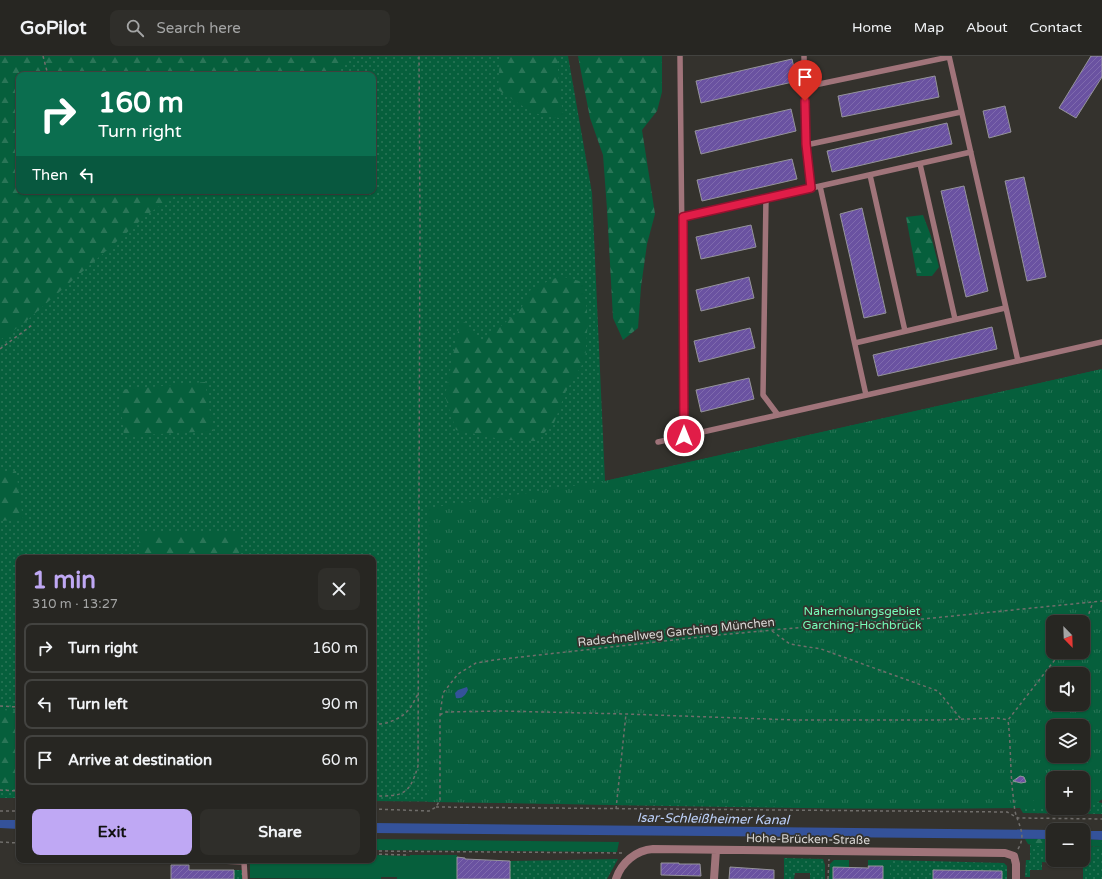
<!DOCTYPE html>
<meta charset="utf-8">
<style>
:root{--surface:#272622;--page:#2f2e2a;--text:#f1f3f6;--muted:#a4a5a5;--line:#434340;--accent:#bfa8f4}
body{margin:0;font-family:"Varela Round",sans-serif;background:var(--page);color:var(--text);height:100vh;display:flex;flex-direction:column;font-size:15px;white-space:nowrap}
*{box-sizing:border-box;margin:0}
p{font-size:13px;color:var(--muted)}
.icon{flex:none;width:22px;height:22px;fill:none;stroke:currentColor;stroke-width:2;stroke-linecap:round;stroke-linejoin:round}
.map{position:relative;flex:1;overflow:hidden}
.side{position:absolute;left:16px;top:499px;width:360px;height:308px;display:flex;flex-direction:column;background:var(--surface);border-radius:8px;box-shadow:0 1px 3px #0004,0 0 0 1px var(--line)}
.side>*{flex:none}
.top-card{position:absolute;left:16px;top:16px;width:360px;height:122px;border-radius:8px;box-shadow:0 1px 3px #0004,0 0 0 1px var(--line);background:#0b6e4f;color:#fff;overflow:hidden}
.needle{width:26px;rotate:157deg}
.fabs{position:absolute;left:1046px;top:559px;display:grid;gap:8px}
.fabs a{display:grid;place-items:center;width:44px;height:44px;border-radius:8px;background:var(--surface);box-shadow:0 1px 3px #0004,0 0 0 1px var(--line);font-size:20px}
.pin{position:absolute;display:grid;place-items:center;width:34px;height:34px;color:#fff;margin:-41px -17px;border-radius:50% 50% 50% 0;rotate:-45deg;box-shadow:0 0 4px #0007}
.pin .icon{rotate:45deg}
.me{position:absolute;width:44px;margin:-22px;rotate:0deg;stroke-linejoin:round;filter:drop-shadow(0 0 3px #0008)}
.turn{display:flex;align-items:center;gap:14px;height:84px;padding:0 16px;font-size:18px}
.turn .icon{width:52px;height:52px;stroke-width:2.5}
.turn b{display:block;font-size:28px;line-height:34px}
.then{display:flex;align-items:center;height:38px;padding:0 16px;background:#0003;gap:8px;font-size:15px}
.round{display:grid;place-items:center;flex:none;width:42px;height:42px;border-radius:8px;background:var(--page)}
.summary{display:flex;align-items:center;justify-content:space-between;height:68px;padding:0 16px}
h1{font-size:24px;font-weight:700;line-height:30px;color:var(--accent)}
.primary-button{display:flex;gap:8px;margin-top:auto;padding:8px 16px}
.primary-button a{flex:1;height:46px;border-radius:8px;background:var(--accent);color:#111;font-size:16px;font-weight:700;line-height:46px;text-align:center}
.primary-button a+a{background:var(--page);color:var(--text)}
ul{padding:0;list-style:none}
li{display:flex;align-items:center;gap:12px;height:50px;margin:0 8px 6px;padding:0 8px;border:2px solid var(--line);border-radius:8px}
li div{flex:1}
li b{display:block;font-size:15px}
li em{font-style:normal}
header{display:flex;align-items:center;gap:24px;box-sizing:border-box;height:56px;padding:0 20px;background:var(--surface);border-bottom:1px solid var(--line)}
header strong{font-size:19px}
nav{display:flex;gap:22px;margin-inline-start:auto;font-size:14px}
.search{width:280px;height:36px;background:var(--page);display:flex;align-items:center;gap:10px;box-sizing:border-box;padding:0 14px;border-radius:8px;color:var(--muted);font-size:15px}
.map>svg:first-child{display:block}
</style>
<header>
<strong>GoPilot</strong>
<div class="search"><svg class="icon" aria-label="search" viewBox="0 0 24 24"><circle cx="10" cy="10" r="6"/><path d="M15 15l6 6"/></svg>Search here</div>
<nav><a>Home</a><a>Map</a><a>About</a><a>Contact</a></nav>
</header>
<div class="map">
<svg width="1102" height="823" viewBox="0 0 1102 823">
<defs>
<pattern id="grass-dots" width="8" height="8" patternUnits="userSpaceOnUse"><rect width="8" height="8" fill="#065f3c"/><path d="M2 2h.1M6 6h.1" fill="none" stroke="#2a7557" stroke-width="1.8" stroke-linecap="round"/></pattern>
<pattern id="forest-firs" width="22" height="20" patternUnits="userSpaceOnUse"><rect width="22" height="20" fill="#065f3c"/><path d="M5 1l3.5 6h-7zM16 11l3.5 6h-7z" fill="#2a7557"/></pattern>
<pattern id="park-tufts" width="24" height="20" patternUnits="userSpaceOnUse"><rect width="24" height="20" fill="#065f3c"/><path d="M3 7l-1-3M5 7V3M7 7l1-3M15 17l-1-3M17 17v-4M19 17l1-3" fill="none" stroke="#2a7557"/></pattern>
<pattern id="building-hatch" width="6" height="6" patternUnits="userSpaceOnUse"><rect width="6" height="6" fill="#6a52a1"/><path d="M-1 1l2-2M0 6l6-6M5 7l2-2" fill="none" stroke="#7f6aad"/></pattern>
</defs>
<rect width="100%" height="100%" fill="#34322d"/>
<path fill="url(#grass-dots)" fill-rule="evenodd" d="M0 0H568L592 137 605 425 1102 313V743L1098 746 1102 747V758L1023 757 1020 752C805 755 589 747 373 745V502H19V742H0ZM19 19H373V135H19ZM1053 566H1083V596H1053ZM1053 618H1083V648H1053ZM1053 670H1083V700H1053ZM1053 722H1083V752H1053Z
M1030 789 1053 790V804H1083V790L1102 791V823H1083V812H1056V807L1042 806V814H1030V821H1025L1026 804H1030Z
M784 802 823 803 825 809V823H810V817H795L794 823H784Z
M618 803 607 823H510V805Z
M890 804 1004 807 1007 810V823H1002V815L933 814V823H890Z
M234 814H242V823H234Z"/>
<path fill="url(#forest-firs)" d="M0 0H354L331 19H19V135H181L148 158 24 267 0 284Z
M500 0H557L560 39 564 63 533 57 498 34Z
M578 0H662V36L657 55 642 74 655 158 647 188 641 231 638 272 623 284 613 262 607 153 603 99 590 62Z
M923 159 931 180 939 211 932 220H917L906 161Z
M560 220 583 226 588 263 585 304 566 335 554 367 536 385 505 384 456 374 445 340 456 284 461 263 483 285 520 254 531 233Z
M205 326 213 375 124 380 119 334Z
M16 415 23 463 0 465V416Z
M139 477H239V502H140Z
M0 654 19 655V733H0Z
M1025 783H1053V790H1035L1028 788Z
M1083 783 1102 784V791L1083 790Z"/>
<path fill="url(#park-tufts)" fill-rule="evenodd" d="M1102 313V743C1096 748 1091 750 1083 750V722H1053V751L880 752 428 746 429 452 605 425ZM1053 566H1083V596H1053ZM1053 618H1083V648H1053ZM1053 670H1083V700H1053Z"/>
<path fill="#065f3c" d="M1034 728H1053V750H1034Z
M373 783 619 786 617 796 373 794Z
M373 799 410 800V799H457V823H397V821H381V823L250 822V804H373Z
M834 804H849V812H833V823H829L830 808Z
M868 804H890V823H883V810H868Z"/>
<path fill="#34529a" d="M467 631 468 634C465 640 462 643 456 642L455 637 458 634Z
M0 764H19V773L0 772Z
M373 767 1053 774V783L373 777Z
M1083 775H1102V784L1083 783Z"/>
<path fill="url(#building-hatch)" stroke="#95949a" d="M1091 0H1102V21L1076 62 1059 52Z
M792 3 797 25 701 47 696 25Z
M935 20 939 41 842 61 838 40Z
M1005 50 1011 76 989 82 983 55Z
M791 53 796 75 701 98 695 75Z
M947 67 952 88 832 116 827 95Z
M792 103 797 123 702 145 697 124Z
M1024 121 1046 221 1027 225 1005 125Z
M964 130 988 235 966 241 941 135Z
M862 152 886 257 864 262 840 158Z
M751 169 756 191 701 203 696 181Z
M749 221 754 242 701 255 696 234Z
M992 271 997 293 878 320 873 299Z
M750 272 755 292 699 306 694 285Z
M749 322 754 343 701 356 696 334Z
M1020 720 1024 721 1026 726 1021 727 1013 725Z
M457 801 465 802V803L510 805V823H457Z
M661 807H679V808H700L701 820 661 819Z
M171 809H189V814H234V823H171Z
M868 810H883V823H833V811L869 812Z
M730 811 774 814V823H729Z
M933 814 1002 815V823H933Z"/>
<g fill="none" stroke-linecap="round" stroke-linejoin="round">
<path stroke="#706e6b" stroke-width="1.5" stroke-dasharray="3 3" stroke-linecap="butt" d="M43 0 48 19
M0 293 32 269
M1083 568 1087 563 1093 546
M772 575 790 588 821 593 938 635 961 663
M0 650 19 651
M440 659 445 656 501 655 626 658 795 664H938L997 662 1008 664
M373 668C386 669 402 663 410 652 413 648 415 643 418 638
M0 734 19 735
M373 740C403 740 409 740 418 710L420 167 419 0
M436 751 1007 756 1018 762 1102 763
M373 753 429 755 436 751 440 744V659L443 637 458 618 476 607 494 604 719 579 838 568 923 563 1102 545
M616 753 626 658
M0 755H19
M0 786 19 787
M1018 793C1027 778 1018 769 1015 755 1014 750 1014 744 1013 739 1010 714 1011 689 1008 664L1061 596
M373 795 623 797
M373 798 406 799 407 796
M828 823 829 803"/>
<path stroke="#a0747a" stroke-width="5.5" d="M680 0 684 380
M804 0 806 89 811 132
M949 0 1018 305
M805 31 949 1
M806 89 961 56
M920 108 955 263
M870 119 905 275
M820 130 866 339
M766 142 763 339 778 359
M683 161 971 96
M855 287 1005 252
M658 386 1102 286
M198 804 244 806 245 823"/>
<path stroke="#a0747a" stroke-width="8" d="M616 823C621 807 636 794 653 793L1005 797 1014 800 1016 808V823
M714 823 716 794"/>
</g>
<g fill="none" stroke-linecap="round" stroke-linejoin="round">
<g stroke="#92132f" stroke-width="10">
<path id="route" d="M684 380 683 161 811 132 806 88 805 45"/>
</g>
<use href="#route" stroke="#e11d48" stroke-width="7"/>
</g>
<g text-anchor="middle" stroke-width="3.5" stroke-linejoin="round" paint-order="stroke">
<g font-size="12" fill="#75fcb8" stroke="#34322d">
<text x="862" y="559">Naherholungsgebiet<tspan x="862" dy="14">Garching-Hochbrück</tspan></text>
</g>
<g font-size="12" fill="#d8d6d4" stroke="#34322d">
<text transform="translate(676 576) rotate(-6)" y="4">Radschnellweg Garching München</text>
<text transform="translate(808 783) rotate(1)" y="4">Hohe-Brücken-Straße</text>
</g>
<g font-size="13" font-style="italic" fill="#bdd1fa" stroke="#34322d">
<text transform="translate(713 762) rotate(1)" y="5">Isar-Schleißheimer Kanal</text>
</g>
</g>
</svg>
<div class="fabs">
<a><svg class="needle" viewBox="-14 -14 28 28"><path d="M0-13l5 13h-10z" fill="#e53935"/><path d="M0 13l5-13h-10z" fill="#a4a5a5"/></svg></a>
<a><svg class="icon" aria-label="sound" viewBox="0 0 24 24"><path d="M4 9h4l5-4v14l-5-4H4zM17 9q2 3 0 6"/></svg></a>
<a><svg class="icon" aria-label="layers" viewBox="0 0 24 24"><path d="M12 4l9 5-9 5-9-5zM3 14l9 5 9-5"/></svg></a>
<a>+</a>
<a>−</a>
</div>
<div class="pin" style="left:805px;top:45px;background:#d93025"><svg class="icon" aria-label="arrive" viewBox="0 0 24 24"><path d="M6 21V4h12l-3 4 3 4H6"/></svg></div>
<svg class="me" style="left:684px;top:380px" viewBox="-20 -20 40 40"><circle r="17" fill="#e11d48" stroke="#fff" stroke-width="3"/><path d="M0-11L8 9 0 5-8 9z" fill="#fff"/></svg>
<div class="top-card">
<div class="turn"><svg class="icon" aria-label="right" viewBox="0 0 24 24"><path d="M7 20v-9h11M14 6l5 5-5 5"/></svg><div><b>160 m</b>Turn right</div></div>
<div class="then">Then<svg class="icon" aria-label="left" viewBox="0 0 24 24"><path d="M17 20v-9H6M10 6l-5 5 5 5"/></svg></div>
</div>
<section class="side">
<div class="summary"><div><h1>1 min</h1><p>310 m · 13:27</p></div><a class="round"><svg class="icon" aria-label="close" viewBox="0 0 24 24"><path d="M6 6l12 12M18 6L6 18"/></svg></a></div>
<ul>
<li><svg class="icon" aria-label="right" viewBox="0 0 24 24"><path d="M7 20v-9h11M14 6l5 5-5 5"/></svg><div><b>Turn right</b></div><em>160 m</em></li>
<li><svg class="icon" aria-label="left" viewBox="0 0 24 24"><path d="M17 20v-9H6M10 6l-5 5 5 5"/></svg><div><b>Turn left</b></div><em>90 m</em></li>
<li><svg class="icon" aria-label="arrive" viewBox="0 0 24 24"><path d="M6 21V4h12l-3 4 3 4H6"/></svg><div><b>Arrive at destination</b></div><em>60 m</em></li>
</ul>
<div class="primary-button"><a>Exit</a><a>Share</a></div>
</section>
</div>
